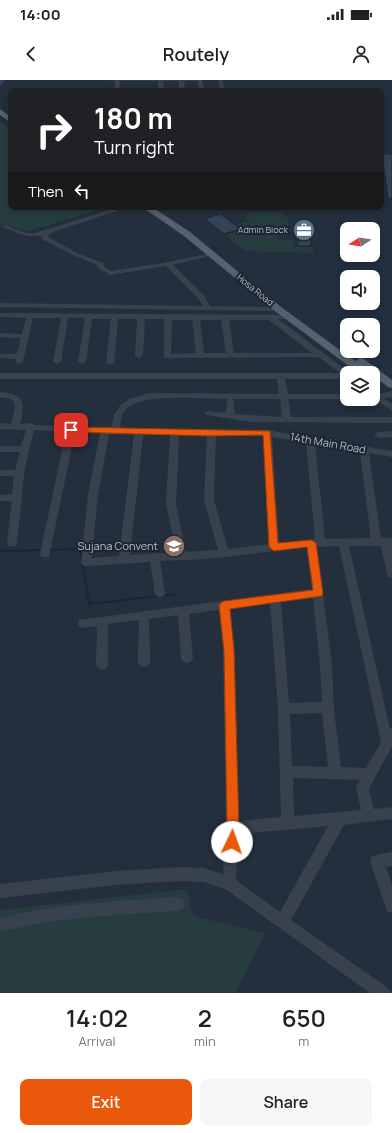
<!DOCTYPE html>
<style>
:root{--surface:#fff;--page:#f6f6f6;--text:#202124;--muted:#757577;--accent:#ea580c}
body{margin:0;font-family:Manrope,sans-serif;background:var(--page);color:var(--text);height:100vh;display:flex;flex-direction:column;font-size:15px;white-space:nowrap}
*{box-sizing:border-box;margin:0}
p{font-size:13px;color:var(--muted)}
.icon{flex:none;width:22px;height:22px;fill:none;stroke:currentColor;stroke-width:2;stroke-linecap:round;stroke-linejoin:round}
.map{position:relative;height:913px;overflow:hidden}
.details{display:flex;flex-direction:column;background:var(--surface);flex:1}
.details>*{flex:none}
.guide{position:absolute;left:8px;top:8px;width:376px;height:122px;border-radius:8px;box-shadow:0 2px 6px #0003;background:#202124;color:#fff;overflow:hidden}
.needle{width:26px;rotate:258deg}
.controls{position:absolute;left:340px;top:142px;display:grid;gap:8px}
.controls a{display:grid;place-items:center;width:40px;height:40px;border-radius:8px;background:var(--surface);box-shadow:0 2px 6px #0003;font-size:20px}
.pin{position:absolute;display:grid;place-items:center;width:34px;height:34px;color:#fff;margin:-17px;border-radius:8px;box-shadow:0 2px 6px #0006}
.me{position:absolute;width:44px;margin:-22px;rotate:3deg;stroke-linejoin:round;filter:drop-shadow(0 0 3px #0008)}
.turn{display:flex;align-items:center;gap:14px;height:84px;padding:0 20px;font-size:18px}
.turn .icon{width:52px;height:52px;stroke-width:2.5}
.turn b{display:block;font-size:28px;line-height:34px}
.then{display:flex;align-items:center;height:38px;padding:0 20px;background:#0003;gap:8px;font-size:15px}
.eta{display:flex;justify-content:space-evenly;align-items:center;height:68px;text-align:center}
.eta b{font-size:24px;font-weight:600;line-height:28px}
.primary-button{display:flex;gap:8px;margin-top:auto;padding:8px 20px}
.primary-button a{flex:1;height:46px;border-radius:8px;background:var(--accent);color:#fff;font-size:16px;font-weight:600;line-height:46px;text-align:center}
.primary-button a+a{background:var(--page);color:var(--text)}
.status{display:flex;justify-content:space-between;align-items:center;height:28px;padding:0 20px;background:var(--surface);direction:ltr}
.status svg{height:11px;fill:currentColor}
header{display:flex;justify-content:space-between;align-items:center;height:52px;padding:0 20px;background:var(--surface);font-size:18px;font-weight:600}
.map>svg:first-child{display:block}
</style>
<div class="status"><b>14:00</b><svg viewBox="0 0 49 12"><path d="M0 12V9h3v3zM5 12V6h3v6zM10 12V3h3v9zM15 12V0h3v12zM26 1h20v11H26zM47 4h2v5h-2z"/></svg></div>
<header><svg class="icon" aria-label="back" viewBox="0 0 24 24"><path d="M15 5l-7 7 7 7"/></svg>Routely<svg class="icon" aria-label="person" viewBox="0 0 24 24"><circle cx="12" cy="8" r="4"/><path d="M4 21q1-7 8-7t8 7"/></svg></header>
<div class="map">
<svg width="392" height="913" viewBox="0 0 392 913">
<rect width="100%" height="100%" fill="#242f3e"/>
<path fill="#263c3f" d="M0 42 11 49V127H108L29 151 0 144Z
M247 133H280L288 138 289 155H278V160H293L294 167H313L314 173 245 171 226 155 242 150 236 145 245 141 249 144 253 158 258 160 261 164 259 160 254 158 250 143 246 140Z
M187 809 193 836 265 853 235 913H0V830Z"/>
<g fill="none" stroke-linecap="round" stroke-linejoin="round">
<path stroke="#17263c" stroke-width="2.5" d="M49 470 80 469 89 524 176 514
M0 471 44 470"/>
</g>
<path fill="#364354" stroke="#1f2835" d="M382 74H392V118L388 119Z
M220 134 234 144 240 149 224 154 205 139Z
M298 140 310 141 311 166H298Z"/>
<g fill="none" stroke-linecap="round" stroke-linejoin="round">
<path fill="#38414e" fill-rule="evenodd" d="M5 0 0 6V0Z
M106 0H202L205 11H199L198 1H184L185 11H179V1H163L164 11H158V1H120L119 11H99L101 8H115V1Z
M218 0H222L226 11H220Z
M119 127H128L50 153 48 157 77 173 103 183 104 186 111 191 168 182 213 173V175L173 185 204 215 210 226 278 227 282 229 278 231 0 227V223L203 226 198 218 166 186 110 195 98 188 97 185 73 175 42 159V156H26L2 147 5 145 27 153H35Z
M0 233 292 235V239H278L350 293H347V299H285L288 314H347V319H350H288L291 337H392V343L252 342 206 335 205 333 206 331 226 333 227 319C203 319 144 313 127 328 121 333 121 341 120 348L267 350 392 371V377L369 373 381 458H392V498L388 497 387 494 381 466H349L390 649 392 648V666L369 709 374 729 392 727V739L344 745 291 840 388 908 391 913H370L225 809 204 802 180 801 116 805 0 818V804L116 791 180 787 204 788 223 794 226 748 223 571 219 530 189 534 193 578 191 581 187 583 183 581 181 578 178 535 149 539 150 582 148 585 144 587 140 585 138 582 139 540 108 544V585L106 588 102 590 98 588 96 585 97 546 83 548 79 546 78 543 79 540 312 509 307 467 208 479 160 481 165 513 164 516 160 517 156 516 155 513 150 482 86 486 82 485 81 482 88 415 100 353 75 352 49 477H41L40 474 66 352 34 350 25 388 17 463 16 466H8L7 463 12 421H0V415L12 414 14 396H0V390H15L20 372H0V366H21L26 350 0 349V343L11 344 15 328 14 321 8 318H0V312C24 314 26 322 20 344L31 343 34 345 111 348 114 335 121 324 130 319 148 313 279 314 277 299H0V293H340L319 277 164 278V239H145L143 276 139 278 135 276 137 239H118L114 283 110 285 106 283 111 239H92L86 282 82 284 78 282 85 238H68L61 282 57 284 53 282 61 238H33L23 282 19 284 15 282 16 279 0 278V274H17L21 258 0 257V253L22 254 26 238 0 237ZM172 240H192L196 273 171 274ZM200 240H221L226 273H204ZM229 240H269L312 273H234ZM233 319H280L282 337 235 334ZM109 354 134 355 119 476 92 478 98 415ZM143 355H170L166 424 176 472 130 475ZM179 355H207L204 420 218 470 186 472 176 424ZM216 356H263L269 464 228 469 214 420ZM272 357 306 363 315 459 279 463ZM315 364 360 372 371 458 325 459ZM339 466 381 662 366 688 341 687 334 631 332 585 317 467ZM313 518 320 585 322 622 289 623 281 522ZM270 523 278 629 281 737 239 741 235 571 230 529ZM322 633 328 687 292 686 290 634ZM293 698 360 700 356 708 361 730 294 736ZM328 746 280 832 236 800 239 754Z
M373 311 378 314 392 311V317L384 318 392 324V331L375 319H370H373Z
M392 351V357L378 358 374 355 378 352Z
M392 772V786L386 787 392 805V833L387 831 370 781 372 776Z
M178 817 183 819 185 824 183 829 178 831C118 835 58 837 0 852V838C59 823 118 821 178 817Z"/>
<path fill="#56606e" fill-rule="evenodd" d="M0 29 11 37V43L0 35Z
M142 127H152L190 152 281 227 355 281 360 278 364 279 392 300V308L388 307 373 296V293H358L275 231 184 156Z"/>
</g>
<path fill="#ea580c" stroke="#983908" d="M71 347 270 351 278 463 311 460 316 463 323 513 322 516 230 529 234 571 239 748 237 766 232 768 228 766 226 762 227 748 224 571 219 525 221 523 224 521 313 510 307 467 274 471 269 467 263 355 212 356 68 352 67 350Z"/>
<defs>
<g id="office-disc" transform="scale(1.15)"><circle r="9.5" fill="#5c6f8a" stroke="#1d2633"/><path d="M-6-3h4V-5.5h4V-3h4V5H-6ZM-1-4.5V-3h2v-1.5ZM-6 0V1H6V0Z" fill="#fff"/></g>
<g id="school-disc" transform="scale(1.15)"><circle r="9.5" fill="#8d6e63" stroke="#1d2633"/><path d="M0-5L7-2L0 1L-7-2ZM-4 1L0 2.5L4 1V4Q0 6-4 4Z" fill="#fff"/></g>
</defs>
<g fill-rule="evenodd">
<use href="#office-disc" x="304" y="150"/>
<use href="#school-disc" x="174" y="466"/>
</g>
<g text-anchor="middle" stroke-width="4" stroke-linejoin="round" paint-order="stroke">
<g font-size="9" fill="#b4bcc9" stroke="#1d2633" text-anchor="end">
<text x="288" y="153">Admin Block</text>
</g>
<g font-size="9" fill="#b4bcc9" stroke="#1d2633">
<text transform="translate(255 210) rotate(39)" y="3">Hosa Road</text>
</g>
<g font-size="11" fill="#b4bcc9" stroke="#1d2633">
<text transform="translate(328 363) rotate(10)" y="4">14th Main Road</text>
</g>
<g font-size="11" fill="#b4bcc9" stroke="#1d2633" text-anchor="end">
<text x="158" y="470">Sujana Convent</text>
</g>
</g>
</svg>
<div class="controls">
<a><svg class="needle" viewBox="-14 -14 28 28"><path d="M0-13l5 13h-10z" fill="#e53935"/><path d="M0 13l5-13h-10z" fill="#757577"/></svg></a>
<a><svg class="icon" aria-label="sound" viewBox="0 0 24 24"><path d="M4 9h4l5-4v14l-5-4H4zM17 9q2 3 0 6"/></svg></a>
<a><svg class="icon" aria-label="search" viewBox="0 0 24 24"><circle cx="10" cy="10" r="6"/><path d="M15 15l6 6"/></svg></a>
<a><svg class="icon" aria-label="layers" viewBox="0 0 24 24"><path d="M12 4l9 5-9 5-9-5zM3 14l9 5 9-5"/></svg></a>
</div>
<div class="pin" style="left:71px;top:350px;background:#d93025"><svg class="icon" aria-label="arrive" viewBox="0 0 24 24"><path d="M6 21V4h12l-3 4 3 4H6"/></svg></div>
<svg class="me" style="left:232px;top:762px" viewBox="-20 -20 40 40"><circle r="19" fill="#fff"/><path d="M0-13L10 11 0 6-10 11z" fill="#ea580c"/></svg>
<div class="guide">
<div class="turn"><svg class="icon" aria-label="right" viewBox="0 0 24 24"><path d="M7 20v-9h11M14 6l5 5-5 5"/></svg><div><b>180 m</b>Turn right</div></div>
<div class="then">Then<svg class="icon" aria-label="left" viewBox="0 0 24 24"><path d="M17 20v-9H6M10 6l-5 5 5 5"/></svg></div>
</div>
</div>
<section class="details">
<div class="eta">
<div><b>14:02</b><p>Arrival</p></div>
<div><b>2</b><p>min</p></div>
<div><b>650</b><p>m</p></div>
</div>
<div class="primary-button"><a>Exit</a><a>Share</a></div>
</section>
